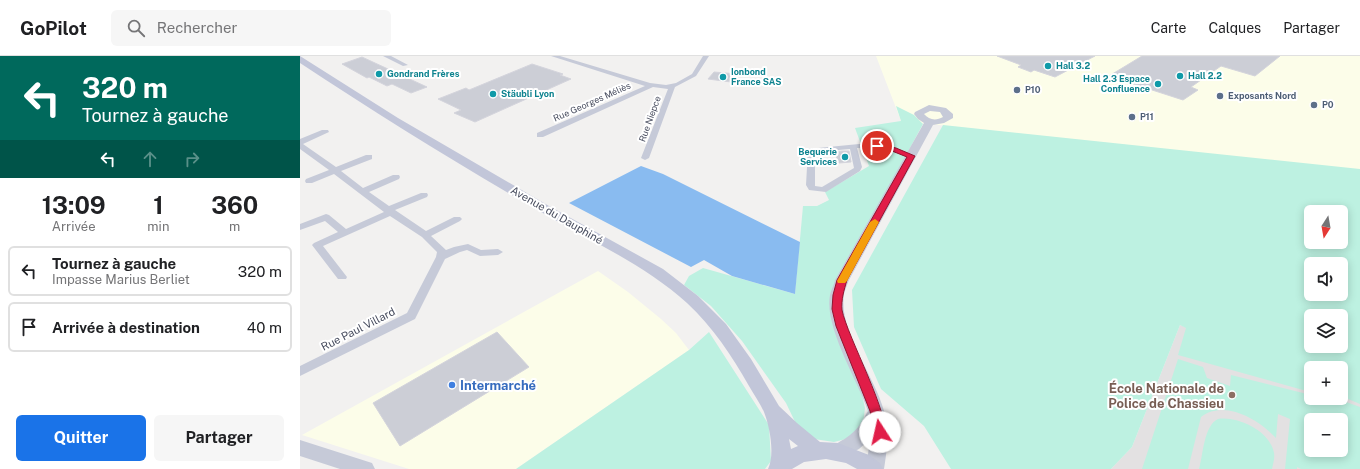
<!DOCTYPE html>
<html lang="fr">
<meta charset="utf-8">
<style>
:root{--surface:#fff;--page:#f6f6f6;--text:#202124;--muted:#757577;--line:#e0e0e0;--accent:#1a73e8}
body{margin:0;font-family:"Public Sans",sans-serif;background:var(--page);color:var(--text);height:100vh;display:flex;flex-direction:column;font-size:15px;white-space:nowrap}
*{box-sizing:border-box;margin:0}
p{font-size:13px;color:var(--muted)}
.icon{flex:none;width:22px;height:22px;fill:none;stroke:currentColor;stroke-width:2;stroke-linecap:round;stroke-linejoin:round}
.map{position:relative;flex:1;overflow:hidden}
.drawer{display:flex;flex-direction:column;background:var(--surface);width:300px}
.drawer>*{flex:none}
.top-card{background:#00695c;color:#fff;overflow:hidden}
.needle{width:26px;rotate:191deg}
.tools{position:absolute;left:1004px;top:149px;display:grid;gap:8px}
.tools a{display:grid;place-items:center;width:44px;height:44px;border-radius:6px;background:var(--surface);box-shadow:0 2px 10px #0003;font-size:20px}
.pin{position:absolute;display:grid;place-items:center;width:34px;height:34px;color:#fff;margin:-17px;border:2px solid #fff;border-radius:50%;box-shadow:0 1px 4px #0007}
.me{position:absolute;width:44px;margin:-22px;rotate:350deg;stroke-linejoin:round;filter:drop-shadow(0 0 3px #0008)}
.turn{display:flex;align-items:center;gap:14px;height:84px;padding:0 16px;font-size:18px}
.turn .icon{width:52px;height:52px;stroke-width:2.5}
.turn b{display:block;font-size:28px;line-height:34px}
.lanes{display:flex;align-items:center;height:38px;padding:0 16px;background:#0003;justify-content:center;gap:20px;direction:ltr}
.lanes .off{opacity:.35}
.eta{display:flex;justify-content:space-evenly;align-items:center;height:68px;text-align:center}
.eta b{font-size:24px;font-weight:700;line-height:28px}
.button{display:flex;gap:8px;margin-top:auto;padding:8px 16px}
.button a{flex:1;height:46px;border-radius:6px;background:var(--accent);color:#fff;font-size:16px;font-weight:700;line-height:46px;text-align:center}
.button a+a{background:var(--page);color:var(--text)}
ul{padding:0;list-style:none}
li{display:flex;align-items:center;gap:12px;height:50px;margin:0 8px 6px;padding:0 8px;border:2px solid var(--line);border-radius:6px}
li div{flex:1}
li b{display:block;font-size:15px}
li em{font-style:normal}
header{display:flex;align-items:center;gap:24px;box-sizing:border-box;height:56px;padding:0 20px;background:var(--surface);border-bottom:1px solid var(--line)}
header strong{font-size:19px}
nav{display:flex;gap:22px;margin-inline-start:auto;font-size:14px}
.search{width:280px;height:36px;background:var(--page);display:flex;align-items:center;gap:10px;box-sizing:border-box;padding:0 14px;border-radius:6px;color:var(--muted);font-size:15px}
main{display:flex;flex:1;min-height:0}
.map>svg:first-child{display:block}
</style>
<header>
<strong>GoPilot</strong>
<div class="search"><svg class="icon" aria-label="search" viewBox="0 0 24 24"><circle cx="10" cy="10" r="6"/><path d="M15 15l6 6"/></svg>Rechercher</div>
<nav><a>Carte</a><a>Calques</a><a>Partager</a></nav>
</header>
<main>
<section class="drawer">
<div class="top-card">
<div class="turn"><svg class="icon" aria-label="left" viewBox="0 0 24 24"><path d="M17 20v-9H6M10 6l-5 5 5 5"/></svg><div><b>320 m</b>Tournez à gauche</div></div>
<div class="lanes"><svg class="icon" aria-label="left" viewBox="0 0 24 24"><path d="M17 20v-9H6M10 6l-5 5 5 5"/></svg><svg class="icon off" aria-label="ahead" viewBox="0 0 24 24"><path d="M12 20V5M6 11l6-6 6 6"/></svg><svg class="icon off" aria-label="right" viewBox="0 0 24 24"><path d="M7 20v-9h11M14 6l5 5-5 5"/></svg></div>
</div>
<div class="eta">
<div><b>13:09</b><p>Arrivée</p></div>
<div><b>1</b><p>min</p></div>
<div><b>360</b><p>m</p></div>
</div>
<ul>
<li><svg class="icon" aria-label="left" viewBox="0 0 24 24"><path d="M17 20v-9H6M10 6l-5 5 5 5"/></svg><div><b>Tournez à gauche</b><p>Impasse Marius Berliet</p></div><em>320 m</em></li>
<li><svg class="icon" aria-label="arrive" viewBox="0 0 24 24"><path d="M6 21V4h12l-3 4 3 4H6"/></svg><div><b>Arrivée à destination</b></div><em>40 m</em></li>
</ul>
<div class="button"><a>Quitter</a><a>Partager</a></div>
</section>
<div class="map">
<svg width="1060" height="413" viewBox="0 0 1060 413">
<rect width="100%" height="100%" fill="#f2f1f0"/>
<path fill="#fcfde9" d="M576 0H1060V114L601 65Z
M298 215 328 236 361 263 376 277 389 294 216 413H109L2 379Z"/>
<path fill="#e3e1e2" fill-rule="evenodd" d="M880 269 1011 318V342H1041V330L1060 337V413H811L832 391ZM1011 364H1041V394H1011Z"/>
<path fill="#bdf1e1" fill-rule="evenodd" d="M596 50 614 59 623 68 530 239 532 263 560 330 565 352 563 368 554 381 534 386 514 383 498 372 486 347 442 285 411 250 384 229 389 220 403 212 495 238 503 150H517L529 144 525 136 569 110 555 72 601 65Z
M643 69 1060 113V348L1041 340V312H1011V331L1003 334 878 299 886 272 880 269 832 391 811 413H651L624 370 581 333 554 271 552 234ZM1011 156H1041V186H1011ZM1011 208H1041V238H1011ZM1011 260H1041V290H1011Z
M409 276 469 369 471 405 465 413H216L389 294Z
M878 303 903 311 907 322 930 330 931 319 1011 339V342H1035L1060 351V413H1001L997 411V413H985L990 363 978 358 976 382C959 364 925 343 901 361L888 413H842ZM1011 364H1041V394H1011Z
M918 363C938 360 970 375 974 397 975 402 973 408 972 413H899C903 399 904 369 918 363Z"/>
<path fill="#89bbf0" d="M341 110 363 118 500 186 495 238 432 220 404 204 391 211 269 147Z"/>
<path fill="#ccced6" stroke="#d4d4dc" d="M697 0H795L755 21 734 14 731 16 718 11 721 9Z
M842 0H980L955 20 921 10 891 31 898 34 883 44 809 20Z
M62 1 127 31 111 37 92 28 87 30 69 21 67 22 42 8Z
M232 8 263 18 260 19 271 23 175 66 154 57 161 54 138 43 166 32 169 34Z
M414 16 437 18 431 26 408 23Z
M542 95H549L551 106 539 107 534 96Z
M197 276 229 311 100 390 73 347Z"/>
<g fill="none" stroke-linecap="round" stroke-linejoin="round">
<path fill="#c6cad8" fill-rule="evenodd" d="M83 0H91L108 9 103 10Z
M251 0H260L350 27 366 29 376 27 392 18 403 0H409L396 20 375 31 349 102 345 104 341 102 368 33 353 31 243 81H237V77L345 30Z
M22 74H28L29 76 3 88 36 111 66 99H72V103L41 115 63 132 93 119H99L100 121 99 123 69 136 89 150 121 137H127L128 139 127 141 95 154 126 175 154 161H160L162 163 160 165 131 180 146 194 154 191 168 188 181 194 198 193 203 196 198 199 180 200 167 194 160 196 145 203 115 263 0 320V310L107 257 136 201 137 196 122 181 90 160 23 190 47 221 46 223H38L12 189 14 187 38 176 25 165 0 174V168L26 158 29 159 46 173 84 156 34 118 12 127H6L5 125 6 123 29 114 0 93V83Z
M559 88 585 89 616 100 612 102 585 93 557 92 562 111 560 115 526 136 509 134 506 129 508 93ZM550 93 554 112 522 131 515 130V96Z"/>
<path fill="#c6cad8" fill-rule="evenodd" d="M629 49 646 52 653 58V62L644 67 633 69 549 224C547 229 545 234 544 238 538 275 575 320 584 355 590 374 587 394 584 413H566L570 383 559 393 539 403 533 401 530 395C534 387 543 385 550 379 558 373 563 364 568 355 557 323 524 271 530 239 531 234 534 229 535 224L624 67 618 63 614 58 615 56ZM630 55 640 56 643 61C636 65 629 64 624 58Z
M0 384 72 407 75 413H40L0 400Z"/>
<path fill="#c2c6d9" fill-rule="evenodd" d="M0 0 98 62 249 150 363 213 398 240 426 268 451 303 479 350 497 367 520 386 538 387 569 399 580 407 583 413H557L546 407 526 403 504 406 492 413H468C475 399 470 371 464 356 460 347 454 339 449 330 432 300 413 271 387 247 345 209 291 185 241 156 159 109 79 59 0 7ZM489 383 498 390 491 393Z"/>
</g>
<path fill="#e11d48" stroke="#92132f" d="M577 88 596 92 615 100 547 224C544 234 541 244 542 254 547 280 592 362 584 380L580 382 575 380 570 355 536 270 532 253 533 239 537 224 607 101 592 95 575 92V89Z"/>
<path fill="#f59e0b" d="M575 163 579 166 547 225 545 227H538L537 225 570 166Z"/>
<g fill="#0f9aa8" stroke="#fff" stroke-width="1.5">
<circle cx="748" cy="10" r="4"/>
<circle cx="79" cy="18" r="4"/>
<circle cx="880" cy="20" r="4"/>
<circle cx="423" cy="21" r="4"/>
<circle cx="858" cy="28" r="4"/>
<circle cx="193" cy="38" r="4"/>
<circle cx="545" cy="101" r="4"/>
</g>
<g fill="#5c6f8a" stroke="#fff" stroke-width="1.5">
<circle cx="717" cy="34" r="4"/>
<circle cx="920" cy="40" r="4"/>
<circle cx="1014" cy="49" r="4"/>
<circle cx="832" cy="61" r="4"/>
</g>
<circle fill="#3f7fe0" stroke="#fff" stroke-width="1.5" cx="152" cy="329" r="4"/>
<circle fill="#8d6e63" stroke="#fff" stroke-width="1.5" cx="932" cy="339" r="4"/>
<g text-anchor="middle" stroke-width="4" stroke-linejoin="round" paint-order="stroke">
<g font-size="9" font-weight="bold" fill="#0d838f" stroke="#fff" text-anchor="start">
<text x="756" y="13">Hall 3.2</text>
<text x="431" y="19">Ionbond<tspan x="431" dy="10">France SAS</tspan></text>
<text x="87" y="21">Gondrand Frères</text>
<text x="888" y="23">Hall 2.2</text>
<text x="850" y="26" text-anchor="end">Hall 2.3 Espace<tspan x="850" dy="10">Confluence</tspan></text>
<text x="201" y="41">Stäubli Lyon</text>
<text x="537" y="99" text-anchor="end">Bequerie<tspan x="537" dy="10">Services</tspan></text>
</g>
<g font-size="9" font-weight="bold" fill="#4e5e75" stroke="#fff" text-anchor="start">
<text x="725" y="37">P10</text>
<text x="928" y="43">Exposants Nord</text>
<text x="1022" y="52">P0</text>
<text x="840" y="64">P11</text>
</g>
<g font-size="9" fill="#474c5e" stroke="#fff">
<text transform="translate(292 46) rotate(-24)" y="3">Rue Georges Méliès</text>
<text transform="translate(350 63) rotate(-70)" y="3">Rue Niepce</text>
</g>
<g font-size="11" fill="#474c5e" stroke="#fff">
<text transform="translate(257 159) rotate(30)" y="4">Avenue du Dauphiné</text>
<text transform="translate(58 273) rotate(-27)" y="4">Rue Paul Villard</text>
</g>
<g font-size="13" font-weight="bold" fill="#366cbe" stroke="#fff" text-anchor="start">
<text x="160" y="334">Intermarché</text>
</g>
<g font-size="13" font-weight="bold" fill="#785e54" stroke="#fff" text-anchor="end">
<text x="924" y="337">École Nationale de<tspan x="924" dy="15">Police de Chassieu</tspan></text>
</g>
</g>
</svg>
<div class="tools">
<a><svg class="needle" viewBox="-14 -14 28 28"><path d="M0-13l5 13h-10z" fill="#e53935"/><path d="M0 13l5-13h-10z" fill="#757577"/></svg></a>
<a><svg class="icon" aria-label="sound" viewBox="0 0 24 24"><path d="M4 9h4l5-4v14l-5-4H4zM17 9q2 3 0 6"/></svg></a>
<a><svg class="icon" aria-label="layers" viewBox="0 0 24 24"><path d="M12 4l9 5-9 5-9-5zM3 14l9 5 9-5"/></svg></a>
<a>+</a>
<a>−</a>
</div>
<div class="pin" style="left:577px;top:90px;background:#d93025"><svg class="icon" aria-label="arrive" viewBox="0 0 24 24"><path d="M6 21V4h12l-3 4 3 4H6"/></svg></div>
<svg class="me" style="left:580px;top:376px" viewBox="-20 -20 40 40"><circle r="19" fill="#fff"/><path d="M0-13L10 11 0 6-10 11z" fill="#e11d48"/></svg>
</div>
</main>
